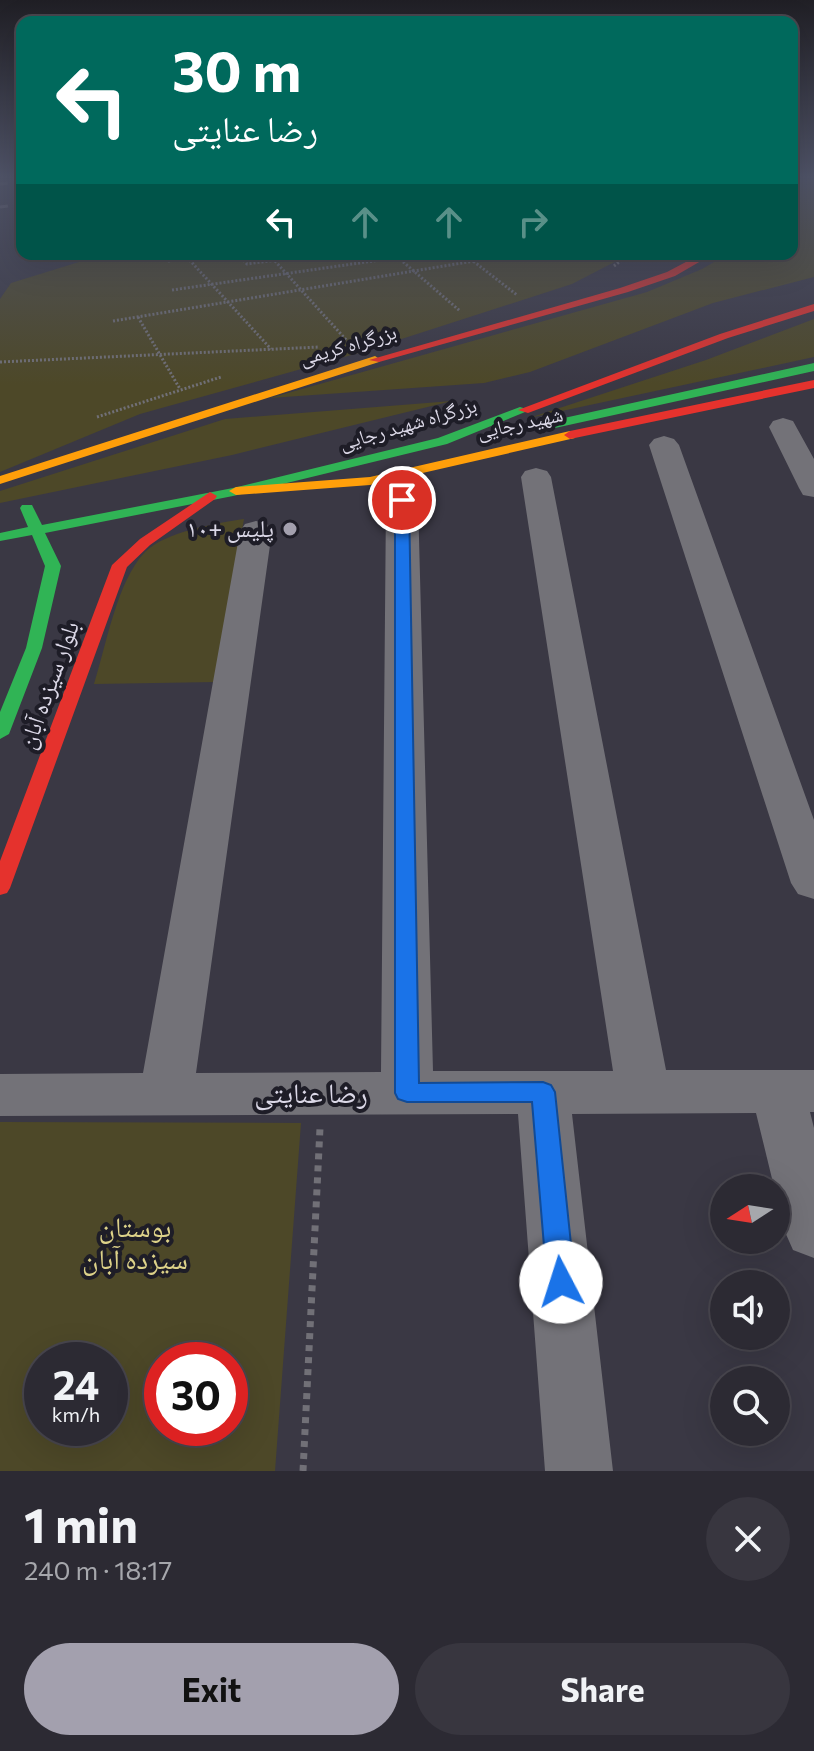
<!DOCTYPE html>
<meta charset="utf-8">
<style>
:root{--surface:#2c2a33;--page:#38363f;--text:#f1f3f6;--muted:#a6a7ac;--line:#48464e;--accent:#a3a0ae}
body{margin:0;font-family:Commissioner,"Noto Naskh Arabic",sans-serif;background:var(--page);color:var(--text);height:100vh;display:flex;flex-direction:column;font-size:30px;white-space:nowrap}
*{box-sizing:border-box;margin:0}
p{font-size:26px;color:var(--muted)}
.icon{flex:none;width:44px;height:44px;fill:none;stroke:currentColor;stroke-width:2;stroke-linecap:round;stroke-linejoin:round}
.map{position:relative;height:1471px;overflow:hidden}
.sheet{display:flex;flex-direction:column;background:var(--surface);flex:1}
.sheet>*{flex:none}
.hud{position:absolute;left:16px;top:16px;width:782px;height:244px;border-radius:16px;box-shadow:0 8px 32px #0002,0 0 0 2px var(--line);background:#00695c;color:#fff;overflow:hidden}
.needle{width:52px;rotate:258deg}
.buttons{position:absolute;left:710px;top:1174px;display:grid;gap:16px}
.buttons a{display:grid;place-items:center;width:80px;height:80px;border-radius:50%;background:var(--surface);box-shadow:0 8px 32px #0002,0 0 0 2px var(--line);font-size:40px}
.speed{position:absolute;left:24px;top:1342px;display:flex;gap:16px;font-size:40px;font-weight:700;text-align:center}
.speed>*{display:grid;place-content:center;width:104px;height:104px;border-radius:50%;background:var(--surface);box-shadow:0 8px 32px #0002,0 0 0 2px var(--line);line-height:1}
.speed small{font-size:20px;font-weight:400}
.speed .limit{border:12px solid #d22;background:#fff;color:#111}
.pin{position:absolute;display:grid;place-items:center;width:68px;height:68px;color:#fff;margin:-34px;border:4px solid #fff;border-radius:50%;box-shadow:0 2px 8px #0007}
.me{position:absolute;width:88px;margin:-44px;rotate:355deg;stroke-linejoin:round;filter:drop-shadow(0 0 6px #0008)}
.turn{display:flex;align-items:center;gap:28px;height:168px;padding:0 24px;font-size:36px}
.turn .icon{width:104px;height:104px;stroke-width:2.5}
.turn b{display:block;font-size:56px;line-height:68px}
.lanes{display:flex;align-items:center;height:76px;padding:0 24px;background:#0003;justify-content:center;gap:40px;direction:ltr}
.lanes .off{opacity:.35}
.round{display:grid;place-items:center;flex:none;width:84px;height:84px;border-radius:42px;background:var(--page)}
.head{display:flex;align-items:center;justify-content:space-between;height:136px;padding:0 24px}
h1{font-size:48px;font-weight:700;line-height:60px}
.cta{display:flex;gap:16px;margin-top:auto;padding:16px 24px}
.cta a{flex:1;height:92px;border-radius:48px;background:var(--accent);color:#111;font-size:32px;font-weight:700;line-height:92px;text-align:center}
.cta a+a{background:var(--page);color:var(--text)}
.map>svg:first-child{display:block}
</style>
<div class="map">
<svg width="814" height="1471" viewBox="0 0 814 1471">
<rect width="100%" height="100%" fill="#3a3844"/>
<path fill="#4d4828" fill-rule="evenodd" d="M792 179H814V277L713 303 530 372 484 383 270 398 647 292 702 269 728 254H792Z
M105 254H630L572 284 355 354 140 414 0 472V299L11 283Z
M814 319V357L529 418 706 360Z
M452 401 232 455 0 503V491L225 419Z
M244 519 216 682 94 684C106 646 117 581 145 552 165 532 217 523 244 519Z
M0 1122 301 1123 275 1471H0ZM110 1360V1428H42V1360ZM230 1360V1428H162V1360Z"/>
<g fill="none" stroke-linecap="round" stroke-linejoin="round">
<path stroke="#717077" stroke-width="3" stroke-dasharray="2 2" stroke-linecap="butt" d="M184 254 271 349
M238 254 247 264 320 254
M394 254 460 311
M464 254 517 295
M168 261 214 254
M275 261 349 343
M614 266 629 254
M172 290 422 254
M138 317 180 389
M113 321 474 261
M0 362 319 347
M97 417 221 377"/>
<path stroke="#717077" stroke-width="7" stroke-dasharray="6 6" stroke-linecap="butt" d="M303 1471 320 1128"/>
<path fill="#737278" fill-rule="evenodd" d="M783 418 793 421 814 459V497L803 495 799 488 769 427 773 421Z
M664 436 674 439 679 445 814 820V899L798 894 791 883 649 445 654 439Z
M536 468 547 471 551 477 666 1070H814V1112H810L814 1128V1258L793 1250 785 1232 756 1113 572 1114 613 1471H545L518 1114 0 1116V1074L143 1073 240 531 245 524 256 521 267 524 272 531 196 1073 381 1072 386 500 391 493 402 491 413 493 418 500 433 1071H613L521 477 525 471Z"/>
<path fill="#30b455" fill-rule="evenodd" d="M814 363V371L555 428 549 424 555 420Z
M520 407 530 410 447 444 233 496 45 533 61 566 42 648 9 734 0 739V712L26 648 45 566 32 535 0 541V533L28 527 20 508 22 505H32L42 525 233 488 438 438Z"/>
<path fill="#ff9f0a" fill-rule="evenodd" d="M375 356 381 360 379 362 0 484V476Z
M570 431 575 432V438L370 485 236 495 229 491 236 487 370 477Z"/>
<path fill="#e5322d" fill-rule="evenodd" d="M701 254H713L675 276 628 292 379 362 369 360 620 288 667 272Z
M814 304V311L728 338 528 413 518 410 720 334Z
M814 380V388L570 439 564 435 570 431Z
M210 492 217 496 215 499 150 545 127 567 10 888 7 893 0 895V861L112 565 140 539Z"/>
<path stroke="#706e77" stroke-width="3" stroke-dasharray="8 8" stroke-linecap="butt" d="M0 184 22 182
M0 207 22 204"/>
</g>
<linearGradient id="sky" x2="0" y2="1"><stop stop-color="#201f25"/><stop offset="0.46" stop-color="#4f5367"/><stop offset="1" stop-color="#4f5367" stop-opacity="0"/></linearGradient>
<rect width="814" height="385" fill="url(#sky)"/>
<path fill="#1a73e8" stroke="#114b97" stroke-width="2" d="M402 496 409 500 419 1083 543 1082 551 1085 555 1092 575 1282 571 1290 561 1294 551 1290 547 1282 532 1102H407L398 1099 395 1093V500Z"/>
<circle fill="#a3a0ae" stroke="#1e1d27" stroke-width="3" cx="290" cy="529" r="8"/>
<g text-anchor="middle" stroke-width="8" stroke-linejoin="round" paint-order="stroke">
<g font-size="20" fill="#dbd8e7" stroke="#1e1d27">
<text transform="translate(348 345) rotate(-16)" y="7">بزرگراه کریمی</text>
<text transform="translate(520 423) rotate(-12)" y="7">شهید رجایی</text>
<text transform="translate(408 424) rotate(-16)" y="7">بزرگراه شهید رجایی</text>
</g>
<g font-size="24" fill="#dbd8e7" stroke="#1e1d27" text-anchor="end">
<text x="274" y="537">پلیس +۱۰</text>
</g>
<g font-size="24" fill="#dbd8e7" stroke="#1e1d27">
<text transform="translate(49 685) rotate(-70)" y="8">بلوار سیزده آبان</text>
</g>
<g font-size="28" fill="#dbd8e7" stroke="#1e1d27">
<text x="311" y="1103">رضا عنایتی</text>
</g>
<g font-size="28" fill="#ddd289" stroke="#1e1d27">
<text x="135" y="1237">بوستان<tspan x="135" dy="32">سیزده آبان</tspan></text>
</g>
</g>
</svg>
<div class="buttons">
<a><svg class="needle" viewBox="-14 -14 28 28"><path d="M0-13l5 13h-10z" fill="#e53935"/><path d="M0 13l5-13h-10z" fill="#a6a7ac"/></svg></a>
<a><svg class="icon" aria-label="sound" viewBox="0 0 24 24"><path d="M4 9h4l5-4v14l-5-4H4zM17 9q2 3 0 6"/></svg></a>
<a><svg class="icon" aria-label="search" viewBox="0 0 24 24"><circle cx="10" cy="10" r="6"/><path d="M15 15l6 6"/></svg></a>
</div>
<div class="speed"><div>24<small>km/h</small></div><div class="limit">30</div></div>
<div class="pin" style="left:402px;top:500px;background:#d93025"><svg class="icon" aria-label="arrive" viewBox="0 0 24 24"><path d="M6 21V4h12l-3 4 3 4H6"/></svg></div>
<svg class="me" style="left:561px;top:1282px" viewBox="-20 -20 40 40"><circle r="19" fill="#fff"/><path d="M0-13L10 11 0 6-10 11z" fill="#1a73e8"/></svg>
<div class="hud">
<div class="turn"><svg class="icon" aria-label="left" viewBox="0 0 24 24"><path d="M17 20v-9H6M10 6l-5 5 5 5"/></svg><div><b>30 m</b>رضا عنایتی</div></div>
<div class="lanes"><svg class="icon" aria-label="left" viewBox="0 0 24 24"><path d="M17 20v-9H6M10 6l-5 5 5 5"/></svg><svg class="icon off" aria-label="ahead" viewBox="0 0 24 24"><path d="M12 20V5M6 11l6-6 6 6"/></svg><svg class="icon off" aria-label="ahead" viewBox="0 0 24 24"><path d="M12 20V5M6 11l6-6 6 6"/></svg><svg class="icon off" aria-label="right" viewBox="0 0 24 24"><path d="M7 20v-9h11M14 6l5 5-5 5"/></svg></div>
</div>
</div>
<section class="sheet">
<div class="head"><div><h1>1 min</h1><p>240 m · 18:17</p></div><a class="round"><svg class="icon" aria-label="close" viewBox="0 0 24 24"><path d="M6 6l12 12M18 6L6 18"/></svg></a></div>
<div class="cta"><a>Exit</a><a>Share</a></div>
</section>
